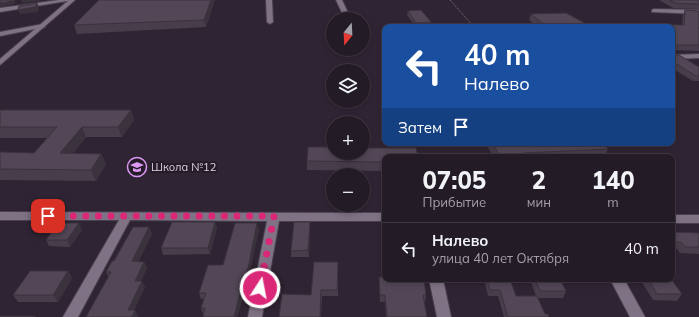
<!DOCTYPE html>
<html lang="ru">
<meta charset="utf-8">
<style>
:root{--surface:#231b26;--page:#2b242e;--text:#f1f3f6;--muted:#a3a1a7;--line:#403943}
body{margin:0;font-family:Mulish,sans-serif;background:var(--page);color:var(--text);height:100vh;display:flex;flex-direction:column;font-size:15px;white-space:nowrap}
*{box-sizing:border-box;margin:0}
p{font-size:13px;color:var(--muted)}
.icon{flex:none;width:22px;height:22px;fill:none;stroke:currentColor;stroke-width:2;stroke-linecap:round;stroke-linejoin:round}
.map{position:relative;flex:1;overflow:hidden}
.side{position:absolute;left:382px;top:154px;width:293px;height:128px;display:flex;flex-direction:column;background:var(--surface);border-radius:8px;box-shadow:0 2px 6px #0003,0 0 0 1px var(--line)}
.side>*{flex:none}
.top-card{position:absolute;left:382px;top:24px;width:293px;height:122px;border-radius:8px;box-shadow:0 2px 6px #0003,0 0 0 1px var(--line);background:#1a4fa0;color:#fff;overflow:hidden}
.needle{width:26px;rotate:198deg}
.fabs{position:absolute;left:326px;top:12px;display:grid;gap:8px}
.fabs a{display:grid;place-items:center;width:44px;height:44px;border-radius:50%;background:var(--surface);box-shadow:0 2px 6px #0003,0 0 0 1px var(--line);font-size:20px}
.pin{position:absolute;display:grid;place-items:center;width:34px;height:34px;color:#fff;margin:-17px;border-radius:8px;box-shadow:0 2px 6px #0006}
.me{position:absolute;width:44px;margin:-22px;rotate:11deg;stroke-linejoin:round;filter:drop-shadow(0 0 3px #0008)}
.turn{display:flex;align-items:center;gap:14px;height:84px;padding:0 16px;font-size:18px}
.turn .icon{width:52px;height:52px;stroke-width:2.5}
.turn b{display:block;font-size:28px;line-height:34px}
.then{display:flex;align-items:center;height:38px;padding:0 16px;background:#0003;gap:8px;font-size:15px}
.eta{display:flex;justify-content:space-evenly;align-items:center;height:68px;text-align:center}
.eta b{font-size:24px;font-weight:800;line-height:28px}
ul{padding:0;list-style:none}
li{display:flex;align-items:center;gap:12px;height:52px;padding:0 16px;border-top:1px solid var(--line)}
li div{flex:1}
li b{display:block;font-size:15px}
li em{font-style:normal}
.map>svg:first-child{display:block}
</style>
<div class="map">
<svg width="699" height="317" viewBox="0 0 699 317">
<rect width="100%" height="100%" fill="#2f2433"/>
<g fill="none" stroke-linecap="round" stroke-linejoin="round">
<g stroke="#4a414e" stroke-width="2">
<path id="street" d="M59 0H73L0 12V8Z
M266 0H272L273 22 270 24 267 22Z
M336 0H342L351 19H345Z
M654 9 699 10V14L652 12V10Z
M43 24 45 25V27L0 36V32Z
M699 54V58L672 59V55Z
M0 212 385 213V221H279L262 317H248L267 221 130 220 78 317H63L119 220H0Z
M672 215H699V223H672Z
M429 279H443L451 317H437Z
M610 279H624L645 317H630Z"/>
</g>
<g stroke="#4a414e" stroke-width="2">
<path id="secondary" d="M69 0H75L0 65V59Z"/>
</g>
<path stroke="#685e6c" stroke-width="1" stroke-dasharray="2.5 1" stroke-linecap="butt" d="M450 0 474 27"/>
<use href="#street" fill="#7f7284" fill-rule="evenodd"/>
<use href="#secondary" fill="#7f7284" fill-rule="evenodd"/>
</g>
<path fill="#473d4b" d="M215 0 206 27 77 34 74 25Z
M659 0H699V9L673 8Z
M685 10 699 11V51L672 50V27H614L616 24 682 25 683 15Z
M408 11 431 22V26L416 27 407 15Z
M531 14 592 27H538L529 20Z
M672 51 673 55 699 67V81H693L675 70H672Z
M0 110H131L134 120 122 137H86L73 153 101 154 106 164 96 181 0 180V152L34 153 48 138H0Z
M485 143H602L608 149 604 157H494Z
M333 153 385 157V171L307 170V161Z
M149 227 152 234 138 262H144L147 268 141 281 145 287 134 310H135L138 317 108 276 106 272 114 261Z
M217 228 210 254 163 255 161 248Z
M310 228 309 257H291V251Z
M259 229 250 271 243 300H242L237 317H203V314L201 308 204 299H201L199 293 223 265Z
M82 230 70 247 49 246 46 240Z
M672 232 699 233V254L680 253 677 249H672Z
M338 269V296H322L321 317H279L311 295Z
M68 271 72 278 58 302H18L13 295Z
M379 277 426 295 425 302H424L427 317H386L385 302H380L379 283Z
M484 279H510L516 296H536L530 279H560L566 291 563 298H538L545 314 549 317H504L498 296H488Z
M640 279H671L682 294 677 301 653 300Z"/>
<path fill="#3a323d" d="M14 0H15V4L0 7V3Z
M21 0H40V1L22 3Z
M211 0H215L206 27 204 20Z
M37 3 39 7 38 12 20 14 18 10Z
M131 110 134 120 122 137 118 127Z
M82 127 86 137 65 164 60 153Z
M101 154 106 164 96 181 91 170Z
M215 222 217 228 210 254 208 248Z
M310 222V228L309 257 308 250Z
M79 223 82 230 70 247 67 240Z
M257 223 259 229 250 271 243 300 242 293Z
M149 227 152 234 135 268 132 261Z
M144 262 147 268 138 287 135 281Z
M68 271 72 278 58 302 53 295Z
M142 281 145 287 131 317 128 310Z
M321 290V317H320Z
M240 293 242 300 237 317H234Z
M135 310 138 317H132Z"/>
<path fill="#534757" stroke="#3a323d" d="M0 0H14V1L0 3Z
M99 0H211L204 20 74 25Z
M669 0H699V4L675 3Z
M37 3 36 7 18 10 19 6Z
M421 10 431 22 416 23 408 11Z
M685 10 699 11V27L698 28H699V45H672V27H620L616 24 684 25Z
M566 13 592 27H547L531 14Z
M672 51H673V55H679L699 67V76H696L677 64 672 65Z
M0 110H131L118 127H82L60 153 101 154 91 170 0 169V152L34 153 57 127H0Z
M333 140V153H363V148H416L418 157H385V162L307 161 308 147H332Z
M492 143H602L608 149 524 153 527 157H501Z
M172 222H215L208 248H161Z
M294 222H310L308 250 291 251Z
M58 223H79L67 240H46Z
M235 223H257L249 264 242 293H240L234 317H203L205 308H201L206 293H199L208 265H223Z
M133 227H149L132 261 144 262 135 281H142L128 310H135L132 317H86L111 272H106L112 261H114Z
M672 232 699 233V247H685L681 242H672Z
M314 262H338L337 290H321L320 317H279L282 294 311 295Z
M30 271H68L53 295H13Z
M379 277H385V279H424L426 295H423L427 317H387L385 295H380Z
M487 279H510L516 296H537L545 314H548L549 317H508L500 290H490Z
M535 279H560L566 291H540Z
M648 279H671L682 294H657Z
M0 316H35V317H0Z"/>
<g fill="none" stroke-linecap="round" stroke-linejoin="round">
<path stroke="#db2777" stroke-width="7" stroke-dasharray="0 12.6" d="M48 216H274L260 288"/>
</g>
<defs>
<g id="school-ring" transform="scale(1)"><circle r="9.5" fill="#251b29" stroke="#dc99f4" stroke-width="1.5"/><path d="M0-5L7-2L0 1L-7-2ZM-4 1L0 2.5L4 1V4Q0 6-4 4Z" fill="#dc99f4"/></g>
</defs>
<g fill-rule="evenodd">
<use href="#school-ring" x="137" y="167"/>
</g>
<g text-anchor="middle" stroke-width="4" stroke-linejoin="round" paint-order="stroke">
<g font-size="11" fill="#dcd5df" stroke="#251b29" text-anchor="start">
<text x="151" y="171">Школа №12</text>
</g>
</g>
</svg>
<div class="fabs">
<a><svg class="needle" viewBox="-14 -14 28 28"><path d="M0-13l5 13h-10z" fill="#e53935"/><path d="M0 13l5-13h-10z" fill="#a3a1a7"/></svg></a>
<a><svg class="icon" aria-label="layers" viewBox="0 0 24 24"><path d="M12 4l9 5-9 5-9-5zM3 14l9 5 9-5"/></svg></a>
<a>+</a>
<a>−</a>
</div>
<div class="pin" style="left:48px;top:216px;background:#d93025"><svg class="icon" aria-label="arrive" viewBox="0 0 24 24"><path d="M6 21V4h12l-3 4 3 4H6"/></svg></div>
<svg class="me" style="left:260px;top:288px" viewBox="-20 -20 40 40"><circle r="17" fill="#db2777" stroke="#fff" stroke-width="3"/><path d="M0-11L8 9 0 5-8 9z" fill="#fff"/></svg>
<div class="top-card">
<div class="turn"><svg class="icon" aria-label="left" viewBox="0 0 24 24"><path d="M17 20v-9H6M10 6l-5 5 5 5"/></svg><div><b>40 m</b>Налево</div></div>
<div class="then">Затем<svg class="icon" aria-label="arrive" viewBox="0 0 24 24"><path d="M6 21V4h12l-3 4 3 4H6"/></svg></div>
</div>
<section class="side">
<div class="eta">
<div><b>07:05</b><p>Прибытие</p></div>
<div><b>2</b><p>мин</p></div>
<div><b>140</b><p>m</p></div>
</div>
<ul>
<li><svg class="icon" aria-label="left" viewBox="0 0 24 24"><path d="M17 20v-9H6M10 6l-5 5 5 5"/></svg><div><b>Налево</b><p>улица 40 лет Октября</p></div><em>40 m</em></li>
</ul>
</section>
</div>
